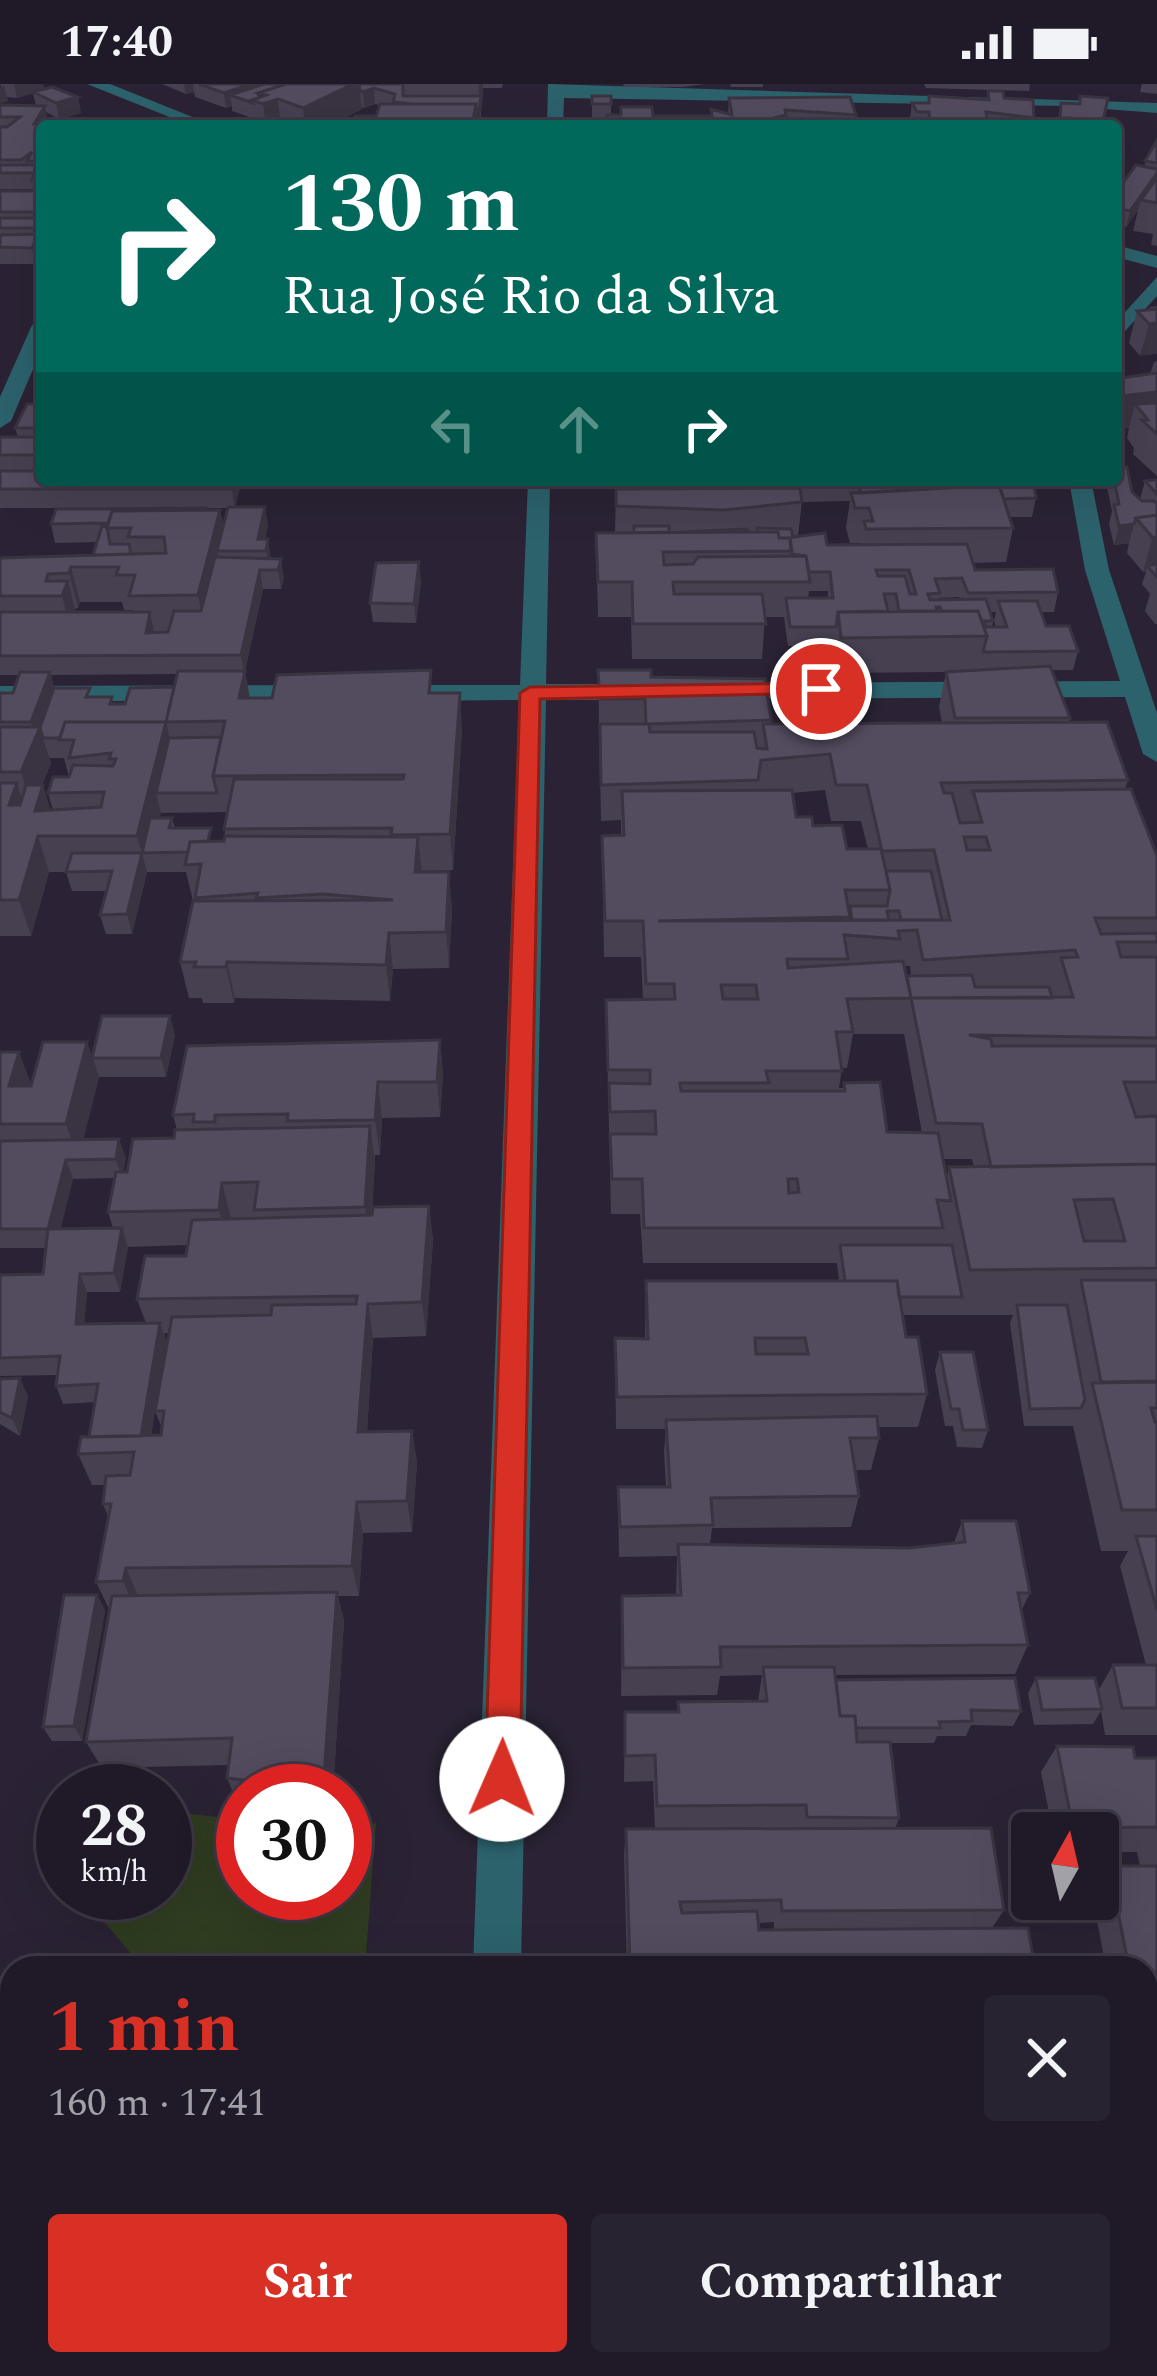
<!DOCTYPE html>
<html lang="pt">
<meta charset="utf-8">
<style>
:root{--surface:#201a28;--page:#282330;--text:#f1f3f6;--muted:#a2a1a8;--line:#3d3845;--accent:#d93025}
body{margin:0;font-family:Spectral,serif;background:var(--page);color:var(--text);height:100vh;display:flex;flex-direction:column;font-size:45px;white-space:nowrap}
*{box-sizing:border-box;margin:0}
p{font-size:39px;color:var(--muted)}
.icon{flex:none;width:66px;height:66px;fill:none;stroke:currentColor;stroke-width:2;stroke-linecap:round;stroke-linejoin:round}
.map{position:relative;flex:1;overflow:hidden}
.sheet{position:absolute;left:0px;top:1872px;width:1158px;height:420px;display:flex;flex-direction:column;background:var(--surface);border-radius:36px 36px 0 0;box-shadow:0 12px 48px #0002,0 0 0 3px var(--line)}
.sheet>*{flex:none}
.banner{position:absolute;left:36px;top:36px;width:1086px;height:366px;border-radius:12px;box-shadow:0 12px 48px #0002,0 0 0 3px var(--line);background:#00695c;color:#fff;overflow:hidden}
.needle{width:78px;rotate:8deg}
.buttons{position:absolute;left:1011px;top:1728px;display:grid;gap:24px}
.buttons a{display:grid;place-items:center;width:108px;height:108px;border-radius:12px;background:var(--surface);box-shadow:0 12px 48px #0002,0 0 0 3px var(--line);font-size:60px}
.speed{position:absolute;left:36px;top:1680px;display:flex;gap:24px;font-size:60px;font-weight:700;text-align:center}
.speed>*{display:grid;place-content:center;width:156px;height:156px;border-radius:50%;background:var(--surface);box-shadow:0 12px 48px #0002,0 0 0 3px var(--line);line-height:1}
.speed small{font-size:30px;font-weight:400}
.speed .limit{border:18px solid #d22;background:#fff;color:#111}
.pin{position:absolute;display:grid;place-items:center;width:102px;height:102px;color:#fff;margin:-51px;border:6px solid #fff;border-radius:50%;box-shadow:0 3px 12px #0007}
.me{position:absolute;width:132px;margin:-66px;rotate:1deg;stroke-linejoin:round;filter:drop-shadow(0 0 9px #0008)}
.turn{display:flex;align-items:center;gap:42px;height:252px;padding:0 48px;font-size:54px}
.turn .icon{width:156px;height:156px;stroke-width:2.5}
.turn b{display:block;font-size:84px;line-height:102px}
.lanes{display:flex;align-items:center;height:114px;padding:0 48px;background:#0003;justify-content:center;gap:60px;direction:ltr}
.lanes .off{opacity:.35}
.round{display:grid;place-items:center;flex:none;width:126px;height:126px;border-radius:12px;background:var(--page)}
.overview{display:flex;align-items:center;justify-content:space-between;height:204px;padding:0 48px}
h1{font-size:72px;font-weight:700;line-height:90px;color:var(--accent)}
.button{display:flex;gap:24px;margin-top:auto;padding:24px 48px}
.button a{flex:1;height:138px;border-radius:12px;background:var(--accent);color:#fff;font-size:48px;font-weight:700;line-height:138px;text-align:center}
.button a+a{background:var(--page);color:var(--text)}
.status{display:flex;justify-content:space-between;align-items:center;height:84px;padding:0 60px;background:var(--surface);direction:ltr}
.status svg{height:33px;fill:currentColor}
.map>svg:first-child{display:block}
</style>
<div class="status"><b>17:40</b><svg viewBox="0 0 49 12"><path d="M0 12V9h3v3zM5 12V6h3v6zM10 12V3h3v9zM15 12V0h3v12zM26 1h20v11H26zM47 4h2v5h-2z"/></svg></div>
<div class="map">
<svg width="1157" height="2292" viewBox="0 0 1157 2292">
<rect width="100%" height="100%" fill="#2b2335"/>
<path fill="#303d21" d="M165 1727 243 1736V1809H345V1747L363 1749 376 1738 365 1884H143L80 1809H165Z
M0 2091 12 2108V2280H143L153 2292H0Z"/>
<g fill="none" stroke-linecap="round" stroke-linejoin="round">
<path fill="#2c626c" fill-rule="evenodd" d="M87 0H110L215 42H192Z
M548 0 1157 19V29L1067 22 564 14 563 42H547Z
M1116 161 1157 172V184L1116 173Z
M1157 193V212L1116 257V238Z
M42 235V264L11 337 0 344V313L32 241Z
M528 396H550L546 600H644L657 608 644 616H546L521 1884H473L519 616 412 617 399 609 412 601H520Z
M1069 396H1091L1109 486 1157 629V678L1143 670 1125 613 718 615 705 607 718 599 1120 597 1085 486Z
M320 601 333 609 329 615 0 618V602Z
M0 1892 12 1897V1954L0 1949Z
M325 2280H387L392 2292H330Z
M459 2280H515V2292H459Z"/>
</g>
<path fill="#474051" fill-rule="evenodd" d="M0 0H43L44 5 78 13 81 29 59 35 46 28 48 38 42 42V161L36 180H0V107H34V105H0V21L36 22 33 9 17 14 7 13 8 17Z
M162 0H503L502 4H483L480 42H351L376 32 379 21 375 20 364 24 361 23 362 25 328 42H256L255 35 232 27V22L226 24 195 13 194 8 186 10Z
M623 0H705L683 3H624Z
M730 0H763V3H731Z
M924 0H1030L1029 7 926 4Z
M1142 0H1157V10L1140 8Z
M988 7 1004 14 1034 34 1033 39 1058 40 1061 19 1079 20 1080 12 1102 42H914L910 34 912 19H928L929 12 987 16Z
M592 12H611V31L710 32 711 25 728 30 729 14 856 31 855 42H576H606V35H592Z
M1157 56V162L1151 161 1153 150 1133 147 1138 126 1126 143 1116 141V82L1118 99H1123L1144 82Z
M1157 222 1140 272 1129 259 1137 227 1149 226 1150 223Z
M1157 277V392L1133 370 1134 364 1127 354 1129 344 1116 345V306L1119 294 1150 290 1154 278Z
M42 291V396H242L235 423 268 441 265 455 271 475 284 494 281 505H263L245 587 250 614 433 609 462 645 453 786 421 787 452 824 449 884 393 885 390 917 235 914 234 919H203L202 914H189L180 878 193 817 186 788H147L132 850H106L100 831 107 807H72L66 788H49L31 852H0V609H13L19 591H0V474L93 471 97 458 55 459 51 440 179 424H0V354L18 353 15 344 39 320 35 303ZM205 424H227L223 441 220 426H206ZM80 518H122L124 526H133V528H76L75 525 78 524ZM177 590 174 603 125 620H114L54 604 51 591ZM49 674H64L69 693 48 709 53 726H50L42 701 51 679ZM227 728 224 757H214L175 744 172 734H159L161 729Z
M586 396H1033L1036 414 1032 433H1010L1013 444 1006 478 973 479 975 486 1058 508 1054 528H1041L1046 542 1078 567 1073 586H1052L1070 634 1069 638 1128 696 1125 705 1157 772V1651H1105L1101 1627 1093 1640 1034 1641 1028 1609 1036 1594 1098 1607 1113 1581H1146L1120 1482 1128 1467H1101L1073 1342H1024L1010 1239 1013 1231H902L906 1253 927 1310 918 1343H878L879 1354 871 1386H855L859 1412 851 1443 712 1444 710 1460 909 1464 954 1459 962 1437 1030 1509 1021 1527 1028 1561 1015 1590 835 1591 836 1596 1021 1627 1013 1642 971 1641 966 1652H937L934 1659H890L899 1734 895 1745 1004 1826 992 1844 1035 1884H627L624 1770 626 1745H655L653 1697 624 1698 625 1628H677L678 1618 758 1617 762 1591 720 1592 717 1611 621 1612 622 1512 676 1511 677 1472 619 1473 618 1403H666L664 1368 666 1345H616L615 1254H645L646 1197H839L837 1179H643L640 1130H611L606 916H643L641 873H604L602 752 621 751V736L601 737 598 586 651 593 771 636V640H809L805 621 808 602 850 639H942L939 623 946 588 836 589 833 563 788 562 784 533H765L762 575H632L631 533H598L596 449H615L616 405H636V396ZM850 417 846 444 850 459H861V461H827L798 452 802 418ZM809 507H828V514H808ZM959 513 960 516H939V514ZM990 528H996L994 537 996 543H992L993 537ZM825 706 831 737H861L868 765H847L813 742 796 733 792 709ZM905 882H910L911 892H907ZM853 950H904L922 1049 887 1048 844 999 843 1004H839L842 984H847ZM943 1075H972L974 1083H949L947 1093ZM774 1838V1846H759L758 1839Z
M1109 396H1116L1140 415 1145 397 1157 396V540H1155L1145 527 1150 510 1142 500 1146 488H1143L1127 469 1129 459 1114 461 1109 440 1112 427 1107 403Z
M421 497 416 539 373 538 370 519Z
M175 951 166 993H99L92 974Z
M440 956 443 991 440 1033 382 1034 380 1071H375L372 1131 429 1122 433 1156 426 1252 373 1254 367 1348 412 1347 417 1379 412 1448 363 1449 359 1512H338L344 1537 333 1707H243V1721L238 1720 227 1694 228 1681 102 1684 86 1658 109 1525 96 1498 109 1434 103 1420 105 1401H92L78 1370 89 1353 95 1318 63 1320 56 1302 57 1291 0 1292V1191L43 1190 46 1164H0V968H19L31 1001 87 958 99 993 83 1056 126 1074 123 1088H127L174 1054 177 1046 173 1031ZM115 1094 108 1128 113 1144 60 1145 73 1095ZM187 1161 186 1172 137 1215 146 1239 84 1240 87 1208H120L128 1163ZM164 1249H169L155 1327 162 1344 161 1351H151L166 1257Z
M940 1268 988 1346 982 1364 957 1363 953 1342H945L935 1286Z
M0 1295 28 1312 20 1352 0 1340Z
M97 1511 105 1527 82 1657H52L43 1643Z
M1057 1662 1135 1674H1157V2292H633V2280H1146V1884H1106L1093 1815H1098V1796L1109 1782H1140L1137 1768H1098V1749H1053L1041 1688Z"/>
<path fill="#3a3442" d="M14 0H43L44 6 17 14Z
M184 0H193L194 8 186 10Z
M251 0H268L258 9 230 11 232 22 226 24 224 9Z
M339 0H359L362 25 328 42H305L303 24Z
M479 0H483V12L478 42Z
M4 2 8 17 0 20V3Z
M374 4 375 20 364 24 363 8Z
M78 13 81 29 59 35 56 19Z
M278 15 281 42H266L263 20Z
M45 22 48 38 46 42 34 40Z
M786 31 785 42H761L762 37Z
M1157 89V93L1141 116 1138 126 1126 143 1130 127Z
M42 111V141L38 145 34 128Z
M38 150 42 168 36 180 32 164Z
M1157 239V270L1140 272 1149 240Z
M1157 303V340L1148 336 1135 320 1129 344 1116 345V329L1120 312Z
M234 396H242L235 424 232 405Z
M265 423 268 441 262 467 258 455Z
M220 426 226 460 217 467 220 485 205 547 198 511Z
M1157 437V487L1147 482 1146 488H1143Z
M1134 440 1129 459 1114 461 1119 442Z
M268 455 271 474 269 485 266 467Z
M281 475 284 494 281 505 278 486Z
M419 478 421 497 416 539 414 520Z
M71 483 80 518 78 524 69 489Z
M260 486 263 505 245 587 251 622 239 614 244 590 241 571Z
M68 497 77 532 71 547 62 512Z
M150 528 154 547 150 568 146 549Z
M50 588 60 624 43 654 51 679 32 724 21 688 36 654 31 638Z
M460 609 462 645 453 786 450 750Z
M166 638 174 673 156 709 161 729 151 769H142L137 752Z
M17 699 28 735 9 721Z
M43 701 54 737 35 727Z
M38 752 49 788 31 852 19 816Z
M418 753 422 789 415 788Z
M142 769 147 788 132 850 127 830Z
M449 788 452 824 449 884 446 848Z
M389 849 393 885 390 917 386 881Z
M227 878 235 914 234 919 226 883Z
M170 932 175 951 166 993 161 974Z
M440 956 443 991 440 1033 437 998Z
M87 958 99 993 78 1075 66 1040Z
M19 968 32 1003 9 1002Z
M378 998 382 1034 380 1071 375 1036Z
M370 1042 375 1077 370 1158 365 1123Z
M119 1055 126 1074 122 1094 116 1075Z
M66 1076 73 1095 56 1164 48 1145Z
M222 1099 231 1134 228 1160 219 1126Z
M429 1122 433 1156 426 1252 422 1218Z
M122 1144 128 1163 120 1208 114 1189Z
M80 1190 87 1208 83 1258 76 1240Z
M368 1220 373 1254 365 1380 358 1348Z
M160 1239 166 1257 146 1384 139 1366Z
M20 1294 28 1312 20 1352 12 1334Z
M412 1347 417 1379 412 1448 407 1417Z
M357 1418 363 1449 359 1512 352 1482Z
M126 1484 139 1514 136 1527 123 1497Z
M337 1508 344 1537 333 1707H323Z
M97 1511 105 1527 82 1657 74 1642Z"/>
<path fill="#534b5e" stroke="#3a3442" stroke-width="3" fill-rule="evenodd" d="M199 0H251L224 9Z
M264 0H286L258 9 259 14 252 16 253 19 230 11Z
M286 0H353L303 24 278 15 263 20 252 16 266 11 258 9Z
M359 0H403V12H481L478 33H476V20H412L393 18 395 10 374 4 363 8 360 7Z
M52 3 78 13 56 19 33 8Z
M988 7H1003L1004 14 1033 16 1034 34 986 28 988 42H930L929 28H917L912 19H929V12L989 16Z
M592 12H611V20H592Z
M1080 12 1108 14 1102 42H1023V38L1069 41 1070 34H1060L1061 19 1080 20Z
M850 13 856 31 785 26 786 31 762 37 763 42H655L666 38 606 42 607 31H621V23H652L653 32H712L711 25 732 31 729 14Z
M380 20H476L472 42H351L353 39H374ZM469 39 468 41H419Z
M0 21 45 22 34 40H95L94 42H42V77H27L32 68 21 76H0V43H7L20 33H0Z
M355 32H376L374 39H353Z
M192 36 208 42H169Z
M1157 56V79L1145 77Z
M0 81H42V96H32L35 89H0Z
M1136 81 1157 85V89L1130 127 1116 124V98L1123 99Z
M1157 94V119L1141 116Z
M0 107H42L39 116H42V121L34 128H0Z
M0 134H42V144H0Z
M38 150 32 164 0 163V151Z
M1157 225V239L1149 240 1137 227Z
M1157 289V308L1120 312V294Z
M40 291H42V302L35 303Z
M1157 319V350L1142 336H1148L1135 320Z
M27 320H42V353H37L41 344H15Z
M0 353H42V371H0Z
M1127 383 1132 408 1142 417H1154L1157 420V431L1136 434 1134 440 1119 442 1114 421 1119 420 1114 396H1116V384Z
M0 387H42V396H234L232 405H0Z
M636 396H697L698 405H636Z
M819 396H1033L1036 414 1004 415 999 401 861 409 858 399H818Z
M1157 396V410L1145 397Z
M999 401 1013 444 866 445 864 437H873L869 424H855L851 409Z
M800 404 802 418 724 426 616 422V405Z
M228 423H265L258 455H268L266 467H217Z
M205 424V426L112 427 108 439 51 440 56 425Z
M220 426 198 511 129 512 135 491H116L119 483H71L69 489 48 490 46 497H68L62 512H0V474L166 469 164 453H128L131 444H107L112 427Z
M1157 431V453L1153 454 1136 434Z
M102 442 107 443 110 460H129L131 470 93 471Z
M634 442H669V448L634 449Z
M757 444 791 445 793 453 825 449 827 461 967 460 975 486 1053 485 1058 508 968 509 962 494 935 495 940 509 928 510 930 516 986 515 993 537H984L986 543H1007L998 517H1037L1046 542H1069L1078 567 983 568 987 552 978 527H941L940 523H936L937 527H899L896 510H884L888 527 838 528 836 543H790L786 514H833L830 488H809L806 472 791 470 790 454H779L778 448H757ZM876 486H909L916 510H910L905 492H878Z
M747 445 748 448H681Z
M778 448 779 454H790L792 467 663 468 664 481 693 480 698 473 806 472 810 498H673L674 510H762L766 540H633L632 498H598L596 449Z
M215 473 281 475 278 486H260L241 571 0 572V528H150L146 549 168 548 174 527H201Z
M419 478 414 520 370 519 376 479Z
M1157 480V493L1147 482Z
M978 527 987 552 841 554 838 528Z
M1050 582 1070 634H955L946 588Z
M431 586 429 609H460L450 750 391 751 392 744 224 745 234 695H403L404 691 213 692 225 637 166 638 178 587H245L239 614H272L277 591Z
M598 586H651V593L765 595 771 636 649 640 650 648H754L757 664 767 665 763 640 1107 638 1128 696 941 699 944 709H952L960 739 982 738 973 707 1131 705 1157 772V834H1095L1101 850 1157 849V858H1117L1121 873H1157V954L969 951 991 955 992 962H1157V998H1124L1136 1033 1157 1032V1080L991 1083 982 1040 936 1039 911 914 847 915 853 948H836L842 987H766L769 999H680L681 1007H845L844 999 880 998 887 1048 938 1049 951 1117 937 1116 943 1144H644L642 1095H612L610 1050H656L655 1027 610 1028 609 999 650 1000V986H608L606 916 675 915 674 900H646L643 837H605L602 752 624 751 622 707 792 706 796 733H812L813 742 842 741 847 765H881L890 806H845L850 833 658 837 950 836 934 766 882 767 867 701H836L830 670 761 676 758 696 601 701 600 640H646L645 615H600ZM964 753H986L990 766H967ZM917 846 923 876 1075 866 1078 873 1061 874 1073 913 911 914 903 877 788 884 787 875H848L844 851 900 855 898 847ZM721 901H756L758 915H723ZM788 1095H797L799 1108 789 1109Z
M20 588H50L31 638H0V609H13Z
M808 602H843L850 639 814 640Z
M174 603 166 638H65L60 654H43L40 643 39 646 54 604H90L86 613H112L110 620H125L130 604Z
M65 638H166L137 752H38L19 816H0V699H17L9 721H20L26 701H43L35 727 101 723 104 708 48 709 53 693H69L73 681 113 682 116 675H109L111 669 69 674 74 656H59Z
M0 643H40L21 688H0Z
M221 653 213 692 217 709H156L169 654Z
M150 734H172L169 744H211L208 757 190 758 188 768 142 769 127 830 100 831 112 787 66 788 72 769H142Z
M225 752 418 753 415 788H449L446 848 389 849 386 881 227 878 226 883H194L196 878H180L193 817 393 816 323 810 256 814 258 809 195 814 201 780 185 781 190 758 224 757Z
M886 787H931L942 836H901L899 827H887L889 836H852L850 822H887L890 806Z
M972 891 975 903H1049L1052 914H911L907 892Z
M102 932H170L161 974H92Z
M440 956 437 998H378L375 1036 287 1037 288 1030 215 1031V1038H193L194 1030 173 1031 187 962Z
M43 958H87L66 1040H0V968H19L9 1002H31Z
M370 1042 365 1123 254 1126 258 1098 222 1099 219 1126 108 1128 116 1088H127L133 1055 174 1054 175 1046Z
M119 1055 116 1075 66 1076 48 1145 122 1144 114 1189 80 1190 76 1240 160 1239 141 1352 89 1353 98 1300 56 1302 60 1272 0 1274V1191L43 1190 48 1145H0V1057Z
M1157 1080V1184L970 1186 949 1083ZM1113 1115 1125 1157H1084L1074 1116Z
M429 1122 422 1218 368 1220 358 1348 412 1347 407 1417 357 1418 352 1482 126 1484 123 1497 96 1498 111 1420H103L106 1392 130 1391 134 1368 78 1370 81 1353 161 1351 164 1327H155L172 1233 271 1231 272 1221 356 1220 357 1212 137 1215 145 1172H186L192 1136 372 1131 373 1123Z
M840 1161H952L962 1213H899L897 1197H845Z
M1081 1196H1157V1297L1101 1298Z
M646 1197H897L906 1253H918L927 1310 617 1313 615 1254 648 1255ZM755 1254H805L808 1270H756Z
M1017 1221H1067L1085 1316 1081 1324 1030 1325Z
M940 1268H973L988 1346H963L959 1325H951Z
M20 1294 12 1334 0 1328V1295Z
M1157 1298V1324H1151L1155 1338H1157V1426H1122L1092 1299Z
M877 1332 879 1354H850L859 1412 711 1414 713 1441 620 1443 618 1403H670L666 1336Z
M962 1437H1016L1030 1509H1018L1028 1561 720 1563 721 1583 623 1584 622 1512 681 1511 678 1460 909 1464 965 1458Z
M1136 1452H1157V1526Z
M337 1508 323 1706 227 1694 232 1654 86 1658 112 1512Z
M64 1511H97L74 1642 43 1643Z
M1113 1581H1157V1624H1122Z
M763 1583H834L840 1632H855L857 1658H890L899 1734 807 1733 806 1721 657 1722 655 1671 625 1672V1628H679L678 1618 767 1617Z
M1015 1594 1021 1627 971 1626 972 1637 939 1638 941 1644H856L855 1632H840L836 1596Z
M1036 1594H1095L1102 1625 1042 1626Z
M1057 1662 1133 1663 1135 1674H1157V1746L1156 1743 1073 1744Z
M991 1744 1004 1826 782 1827 781 1816 680 1818 682 1829 757 1827 759 1846 1028 1844 1035 1884H630L626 1745Z
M1109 1782H1157V1929H1146V1884H1129Z
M1146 1929H1157V2123L1148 2079H1146Z
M1146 2140H1157V2292H635V2280H1146Z"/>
<path fill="#d93025" stroke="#8d1f18" stroke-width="3" d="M821 599 831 605 828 609 540 615 520 1695 514 1707 502 1712 490 1707 485 1695 520 609 530 603Z"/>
</svg>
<div class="buttons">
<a><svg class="needle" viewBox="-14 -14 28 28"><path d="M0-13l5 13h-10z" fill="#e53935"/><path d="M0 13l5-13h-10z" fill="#a2a1a8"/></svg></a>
</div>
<div class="speed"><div>28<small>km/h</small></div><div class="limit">30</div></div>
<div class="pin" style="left:821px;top:605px;background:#d93025"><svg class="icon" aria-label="arrive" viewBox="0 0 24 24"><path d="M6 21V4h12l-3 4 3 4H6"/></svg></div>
<svg class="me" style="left:502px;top:1695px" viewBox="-20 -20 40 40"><circle r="19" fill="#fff"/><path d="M0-13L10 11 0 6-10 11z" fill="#d93025"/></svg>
<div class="banner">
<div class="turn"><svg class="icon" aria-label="right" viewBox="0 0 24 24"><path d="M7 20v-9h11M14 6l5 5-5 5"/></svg><div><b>130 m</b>Rua José Rio da Silva</div></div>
<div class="lanes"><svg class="icon off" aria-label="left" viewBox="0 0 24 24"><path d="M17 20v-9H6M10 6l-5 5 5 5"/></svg><svg class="icon off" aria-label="ahead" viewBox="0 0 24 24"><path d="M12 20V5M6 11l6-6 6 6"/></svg><svg class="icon" aria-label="right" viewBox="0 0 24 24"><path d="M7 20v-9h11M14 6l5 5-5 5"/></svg></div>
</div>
<section class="sheet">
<div class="overview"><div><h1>1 min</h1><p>160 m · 17:41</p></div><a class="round"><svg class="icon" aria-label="close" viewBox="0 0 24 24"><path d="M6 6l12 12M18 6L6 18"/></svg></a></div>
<div class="button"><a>Sair</a><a>Compartilhar</a></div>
</section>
</div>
